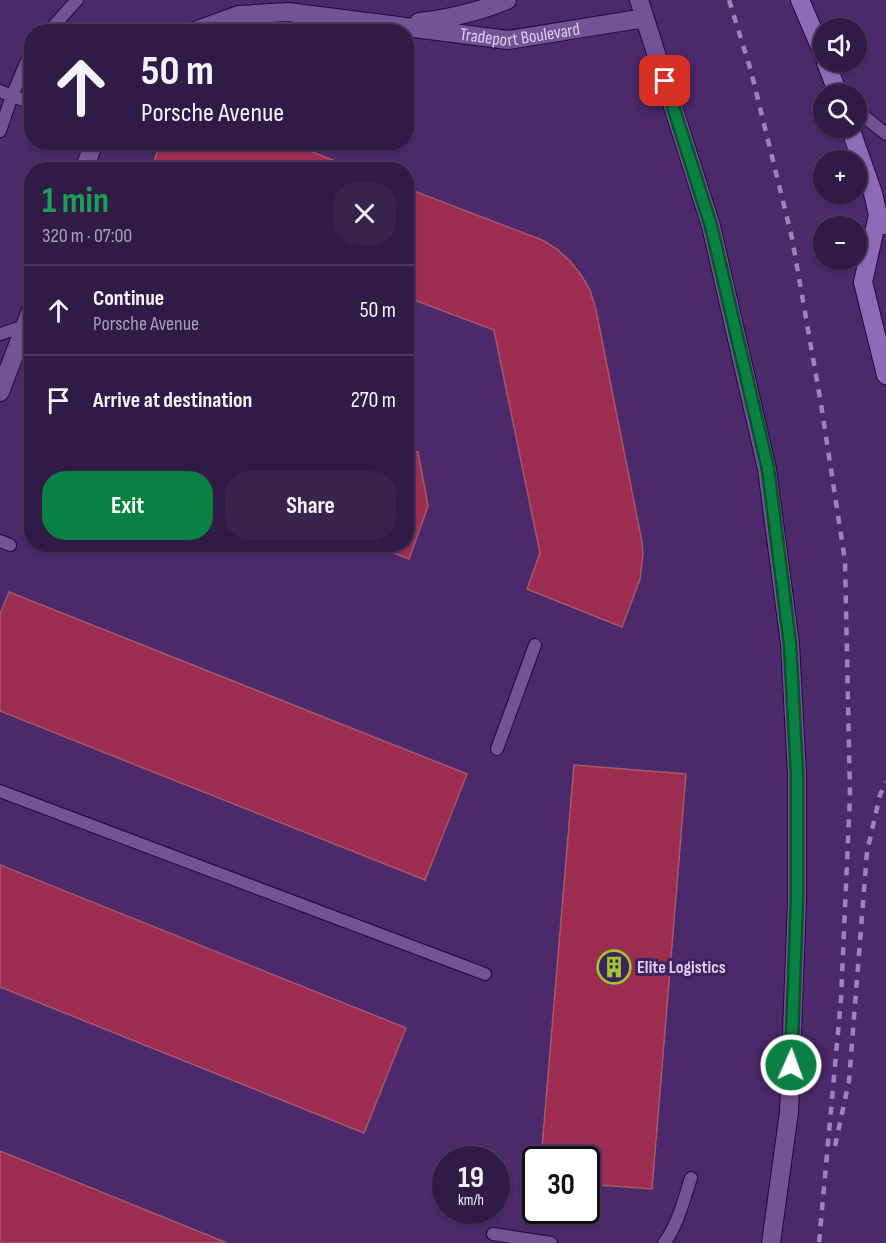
<!DOCTYPE html>
<meta charset="utf-8">
<style>
:root{--surface:#301a46;--page:#38234d;--text:#f1f3f6;--muted:#a8a1b3;--line:#4b385f;--accent:#0b8043}
body{margin:0;font-family:"Sofia Sans Condensed",sans-serif;background:var(--page);color:var(--text);height:100vh;display:flex;flex-direction:column;font-size:22px;white-space:nowrap}
*{box-sizing:border-box;margin:0}
p{font-size:20px;color:var(--muted)}
.icon{flex:none;width:33px;height:33px;fill:none;stroke:currentColor;stroke-width:2;stroke-linecap:round;stroke-linejoin:round}
.map{position:relative;flex:1;overflow:hidden}
.details{position:absolute;left:24px;top:162px;width:390px;height:390px;display:flex;flex-direction:column;background:var(--surface);border-radius:24px;box-shadow:0 2px 4px #0004,0 0 0 2px var(--line)}
.details>*{flex:none}
.top-card{position:absolute;left:24px;top:24px;width:390px;height:126px;border-radius:24px;box-shadow:0 2px 4px #0004,0 0 0 2px var(--line);background:#301a46;color:var(--text);overflow:hidden}
.controls{position:absolute;left:813px;top:18px;display:grid;gap:12px}
.controls a{display:grid;place-items:center;width:54px;height:54px;border-radius:50%;background:var(--surface);box-shadow:0 2px 4px #0004,0 0 0 2px var(--line);font-size:30px}
.speed{position:absolute;left:432px;top:1146px;display:flex;gap:12px;font-size:30px;font-weight:700;text-align:center}
.speed>*{display:grid;place-content:center;width:78px;height:78px;border-radius:50%;background:var(--surface);box-shadow:0 2px 4px #0004,0 0 0 2px var(--line);line-height:1}
.speed small{font-size:15px;font-weight:400}
.speed .limit{border:3px solid #111;border-radius:9px;background:#fff;color:#111}
.pin{position:absolute;display:grid;place-items:center;width:51px;height:51px;color:#fff;margin:-26px;border-radius:12px;box-shadow:0 3px 9px #0006}
.me{position:absolute;width:66px;margin:-33px;rotate:2deg;stroke-linejoin:round;filter:drop-shadow(0 0 4px #0008)}
.turn{display:flex;align-items:center;gap:21px;height:126px;padding:0 18px;font-size:27px}
.turn .icon{width:78px;height:78px;stroke-width:2.5}
.turn b{display:block;font-size:42px;line-height:51px}
.round{display:grid;place-items:center;flex:none;width:63px;height:63px;border-radius:24px;background:var(--page)}
.headline{display:flex;align-items:center;justify-content:space-between;height:102px;padding:0 18px}
h1{font-size:36px;font-weight:700;line-height:45px;color:#1e9e55}
.primary-button{display:flex;gap:12px;margin-top:auto;padding:12px 18px}
.primary-button a{flex:1;height:69px;border-radius:24px;background:var(--accent);color:#fff;font-size:24px;font-weight:700;line-height:69px;text-align:center}
.primary-button a+a{background:var(--page);color:var(--text)}
ul{padding:0;list-style:none}
li{display:flex;align-items:center;gap:18px;height:90px;padding:0 18px;border-top:2px solid var(--line)}
li div{flex:1}
li b{display:block;font-size:22px}
li em{font-style:normal}
.map>svg:first-child{display:block}
</style>
<div class="map">
<svg width="886" height="1243" viewBox="0 0 886 1243">
<rect width="100%" height="100%" fill="#40225d"/>
<path fill="#4b296b" fill-rule="evenodd" d="M0 0H886V1243H0ZM824 28H856V62H824ZM32 32H406V142H32ZM824 94H856V128H824ZM824 160H856V194H824ZM32 170H406V544H32ZM824 226H856V260H824ZM446 1160H496V1210H446ZM536 1160H586V1210H536Z"/>
<path fill="#9c2d51" stroke="#a6586b" stroke-width="1.5" d="M161 142H287L358 170H151Z
M406 188 542 240 557 249 570 261 581 275 590 290 596 310 642 542 643 554 640 579 622 627 527 589 540 553 494 330 406 297Z
M406 448 418 452 428 506 409 559 371 544H406Z
M9 592 467 774 425 880 0 711V614Z
M574 765 686 774 652 1189 586 1184V1160H541Z
M0 865 406 1028 364 1133 0 987Z
M0 1151 227 1243H0Z"/>
<g fill="none" stroke-linecap="round" stroke-linejoin="round">
<g stroke="#270540" stroke-width="14">
<path id="lane" d="M48 32 77 0
M32 56 26 63 12 96 32 103
M0 91 12 96 0 131
M856 110 886 134
M0 334 25 326
M0 541 10 545
M497 749 535 645
M0 791 485 974
M493 1234 551 1243
M664 1243C678 1225 684 1199 691 1178"/>
</g>
<g stroke="#270540" stroke-width="20">
<g id="street">
<path d="M639 0 711 226 767 469 790 644 797 774V900L789 1112 771 1243"/>
<path d="M419 22C445 20 484 10 507 0"/>
<path id="s1" d="M192 32 239 15 288 12 508 40 645 18"/>
<path d="M84 170 94 142"/>
<path d="M0 392 32 308"/>
</g>
</g>
<g stroke="#270540" stroke-width="20">
<path id="primary" d="M800 0 824 56
M826 62 838 94
M850 128 873 193 878 215 883 225
M878 215 863 282 886 375"/>
</g>
<use href="#lane" stroke="#725393" stroke-width="12"/>
<use href="#street" stroke="#725393" stroke-width="18"/>
<use href="#primary" stroke="#8f6bb7" stroke-width="18"/>
<path stroke="#9b85b3" stroke-width="4.5" stroke-dasharray="8 8" stroke-linecap="butt" d="M729 0 751 71 792 238 821 404 845 561 850 795 841 999 819 1243
M835 1146 849 1081 867 852 880 795 886 782"/>
</g>
<g fill="none" stroke-linecap="round" stroke-linejoin="round">
<g stroke="#07532c" stroke-width="15">
<path id="route" d="M665 81 711 226 768 469 790 644 797 774V900L791 1065"/>
</g>
<use href="#route" stroke="#0b8043" stroke-width="10"/>
</g>
<defs>
<g id="building-ring" transform="scale(1.725)"><circle r="9.5" fill="#40225d" stroke="#9dca30" stroke-width="1.5"/><path d="M-4-6H4V6H1V3H-1V6H-4ZM-2.5-4.3h1.7v1.8h-1.7ZM.8-4.3h1.7v1.8H.8ZM-2.5-1h1.7V.8h-1.7ZM.8-1h1.7V.8H.8Z" fill="#9dca30"/></g>
</defs>
<g fill-rule="evenodd">
<use href="#building-ring" x="614" y="967"/>
</g>
<g text-anchor="middle" stroke-width="6" stroke-linejoin="round" paint-order="stroke">
<g font-size="18" fill="#ddcef2" stroke="#40225d">
<text dy="6" stroke="none"><textPath href="#s1" startOffset="333">Tradeport Boulevard</textPath></text>
</g>
<g font-size="18" font-weight="bold" fill="#ddcef2" stroke="#40225d" text-anchor="start">
<text x="637" y="973">Elite Logistics</text>
</g>
</g>
</svg>
<div class="controls">
<a><svg class="icon" aria-label="sound" viewBox="0 0 24 24"><path d="M4 9h4l5-4v14l-5-4H4zM17 9q2 3 0 6"/></svg></a>
<a><svg class="icon" aria-label="search" viewBox="0 0 24 24"><circle cx="10" cy="10" r="6"/><path d="M15 15l6 6"/></svg></a>
<a>+</a>
<a>−</a>
</div>
<div class="speed"><div>19<small>km/h</small></div><div class="limit">30</div></div>
<div class="pin" style="left:665px;top:81px;background:#d93025"><svg class="icon" aria-label="arrive" viewBox="0 0 24 24"><path d="M6 21V4h12l-3 4 3 4H6"/></svg></div>
<svg class="me" style="left:791px;top:1065px" viewBox="-20 -20 40 40"><circle r="17" fill="#0b8043" stroke="#fff" stroke-width="3"/><path d="M0-11L8 9 0 5-8 9z" fill="#fff"/></svg>
<div class="top-card">
<div class="turn"><svg class="icon" aria-label="ahead" viewBox="0 0 24 24"><path d="M12 20V5M6 11l6-6 6 6"/></svg><div><b>50 m</b>Porsche Avenue</div></div>
</div>
<section class="details">
<div class="headline"><div><h1>1 min</h1><p>320 m · 07:00</p></div><a class="round"><svg class="icon" aria-label="close" viewBox="0 0 24 24"><path d="M6 6l12 12M18 6L6 18"/></svg></a></div>
<ul>
<li><svg class="icon" aria-label="ahead" viewBox="0 0 24 24"><path d="M12 20V5M6 11l6-6 6 6"/></svg><div><b>Continue</b><p>Porsche Avenue</p></div><em>50 m</em></li>
<li><svg class="icon" aria-label="arrive" viewBox="0 0 24 24"><path d="M6 21V4h12l-3 4 3 4H6"/></svg><div><b>Arrive at destination</b></div><em>270 m</em></li>
</ul>
<div class="primary-button"><a>Exit</a><a>Share</a></div>
</section>
</div>
